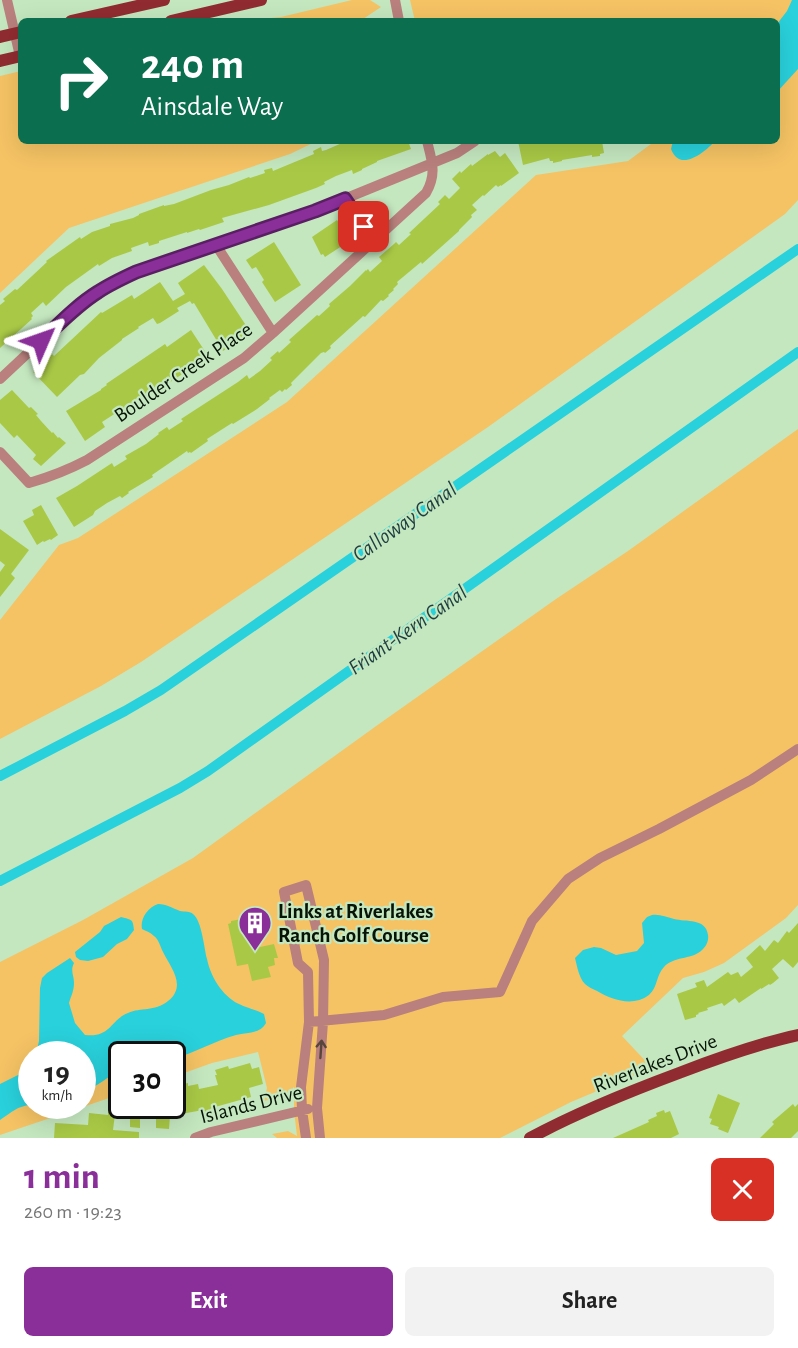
<!DOCTYPE html>
<meta charset="utf-8">
<style>
:root{--surface:#fff;--page:#f2f2f2;--text:#222;--muted:#767676;--accent:#8a2e99}
body{margin:0;font-family:"Alegreya Sans",sans-serif;background:var(--page);color:var(--text);height:100vh;display:flex;flex-direction:column;font-size:22px;white-space:nowrap}
*{box-sizing:border-box;margin:0}
p{font-size:20px;color:var(--muted)}
.icon{flex:none;width:33px;height:33px;fill:none;stroke:currentColor;stroke-width:2;stroke-linecap:round;stroke-linejoin:round}
.map{position:relative;height:1138px;overflow:hidden}
.sheet{display:flex;flex-direction:column;background:var(--surface);flex:1}
.sheet>*{flex:none}
.banner{position:absolute;left:18px;top:18px;width:762px;height:126px;border-radius:9px;box-shadow:0 6px 24px #0002;background:#0b6e4f;color:#fff;overflow:hidden}
.speed{position:absolute;left:18px;top:1041px;display:flex;gap:12px;font-size:30px;font-weight:700;text-align:center}
.speed>*{display:grid;place-content:center;width:78px;height:78px;border-radius:50%;background:var(--surface);box-shadow:0 6px 24px #0002;line-height:1}
.speed small{font-size:15px;font-weight:400}
.speed .limit{border:3px solid #111;border-radius:9px;background:#fff;color:#111}
.pin{position:absolute;display:grid;place-items:center;width:51px;height:51px;color:#fff;margin:-26px;border-radius:12px;box-shadow:0 3px 9px #0006}
.me{position:absolute;width:66px;margin:-33px;rotate:47deg;stroke-linejoin:round;filter:drop-shadow(0 0 4px #0008)}
.turn{display:flex;align-items:center;gap:21px;height:126px;padding:0 24px;font-size:27px}
.turn .icon{width:78px;height:78px;stroke-width:2.5}
.turn b{display:block;font-size:42px;line-height:51px}
.round{display:grid;place-items:center;flex:none;width:63px;height:63px;border-radius:9px;background:var(--page)}
.headline{display:flex;align-items:center;justify-content:space-between;height:102px;padding:0 24px}
h1{font-size:36px;font-weight:600;line-height:45px;color:var(--accent)}
.primary-button{display:flex;gap:12px;margin-top:auto;padding:12px 24px}
.primary-button a{flex:1;height:69px;border-radius:9px;background:var(--accent);color:#fff;font-size:24px;font-weight:600;line-height:69px;text-align:center}
.primary-button a+a{background:var(--page);color:var(--text)}
.map>svg:first-child{display:block}
</style>
<div class="map">
<svg width="798" height="1138" viewBox="0 0 798 1138">
<rect width="100%" height="100%" fill="#c4e7bf"/>
<path fill="#f5c364" fill-rule="evenodd" d="M352 0H370L381 7 360 21H238L281 17Z
M410 0H798V200L785 214 488 427 141 662 101 686 0 739V620L59 545 78 538 287 402 536 175 628 161 655 141H777V21H415Z
M21 71V141H317L290 154 69 228 0 293V76Z
M798 429V905L786 918 724 963 704 972 683 978 622 1036 652 1068 571 1102 500 1138H277L272 1134 288 1131 297 1136 294 1111V1087L285 1096 264 1101 267 1088 258 1052 212 1063 173 1077 172 1054H122L121 1094 0 1135V962L83 920 193 858 379 724 556 599 628 551ZM32 1054H82V1106H32Z"/>
<path fill="#29d1dc" d="M792 0H798V69L777 92V24L787 11Z
M673 141H715C705 152 680 173 671 149Z
M158 904C167 904 172 908 180 911 185 912 190 911 193 914 202 921 204 948 207 959 209 969 214 980 220 988 235 1007 245 1005 264 1014L266 1023C260 1034 248 1032 236 1035 214 1041 195 1053 173 1059L172 1054H122L121 1069C108 1077 96 1087 83 1092L82 1054H36L39 1041 40 988 42 978 47 973 70 958 74 963C70 971 74 975 74 983 74 991 71 996 69 1003L75 1023 85 1035C111 1038 110 1020 128 1013 141 1007 154 1012 168 1001 187 986 171 968 163 952 160 946 159 940 154 936 150 932 146 931 142 929 140 919 147 908 158 904Z
M652 915C660 914 666 917 674 919 686 922 706 918 708 935 709 941 706 947 701 951 690 960 674 956 664 967 656 975 658 987 649 995 633 1007 612 1000 597 991 593 989 588 987 585 984 579 978 577 966 575 958L583 950 594 947 601 948 616 955 637 951 644 943 642 923 647 917Z
M121 917C132 920 133 919 134 930L127 939 117 944 103 957 88 961 80 960 76 957 75 952 100 932 104 926Z
M31 1064V1105C17 1106 12 1112 0 1120V1084L22 1073Z"/>
<g fill="none" stroke-linecap="round" stroke-linejoin="round">
<path stroke="#29d1dc" stroke-width="10" d="M0 776 125 711 161 690 798 249
M0 881 180 788 208 771 798 352"/>
</g>
<path fill="#a9c946" d="M341 141H408L411 149 377 161V162L362 169V170L353 174 352 170 336 176 324 182 325 184 316 188 269 205 222 218 224 222 200 230 199 229 187 233V232L159 241V243L149 246 148 242 131 248 132 251 112 258 99 266 98 264 66 287 46 306 43 302 31 313 33 316 31 318 32 319 0 348V305L5 301 3 299 15 289 17 290 47 262 46 261 80 237 81 239 92 232 110 226V224L133 218 139 215V214L164 205V206L174 204 211 190 229 185 249 177 250 178 265 173 264 170 272 168 273 171 314 154 313 151 321 147 322 151 326 150 342 143Z
M518 141H602L604 153 600 154V156L592 157V155L562 160V161L553 163V161H550L549 158 523 165Z
M495 151 500 157 505 153 519 173 501 186V185L498 187 496 185 484 196 483 195 472 205 477 210 471 215 472 217 459 230V231L422 264 421 262 397 282 398 284 393 289 394 290 388 295 389 296 383 301 381 300 365 317 363 316 361 318 330 346 331 348 325 353 324 352 321 353 291 383 292 385 286 390 285 389 282 392 280 390 269 398 270 399 257 409 233 424 232 423 207 439 208 441 191 453 190 452 188 453 187 451 152 475 153 477 128 492 129 493 122 498 120 496 107 503 95 511 93 515 74 527 56 498 77 486 112 463 114 467 127 459 125 456 146 444 159 434 158 433 167 427 169 430 183 421 181 419 238 382 247 375 249 379 260 371 272 360 270 358 278 351 279 353 291 342 289 340 317 315 319 316 330 306 329 304 350 286 366 270V271L368 269 370 272 382 261 379 257 394 244 396 242 399 245 411 234 409 233 440 204 438 202 445 195 449 199 460 188 452 179 460 171 461 173 471 164 472 166 488 154V155Z
M337 220 351 240 325 257 323 254 321 255 312 237Z
M274 242 301 285 275 302 262 282 264 280 256 267 252 269 246 260Z
M204 265 222 289 251 333 231 346 223 351 194 303 192 304 190 301 177 308 179 311 160 323 157 324 153 318 138 327 139 328 122 339V340L99 358 84 374 80 375 57 397 33 372 52 354 54 356 101 312 102 313 132 295 134 299 160 282 173 301 185 294 178 283Z
M191 330 210 359 201 365 198 361 183 371 184 373 143 400V401L136 405 123 413 121 410 119 411 102 422 105 427 85 441 66 411 101 390V389L107 385 106 384 165 344 167 347Z
M12 390 29 408 31 407 38 414 36 415 41 421 52 433 53 432 58 438 59 437 66 443 41 466 33 459 36 455 17 435 14 438 0 423V400Z
M41 505 58 535 51 540 50 539 44 542 43 541 37 545 23 521 34 515 32 510Z
M0 529 29 550 11 574 15 578 0 597V572L5 565 0 561Z
M247 918 249 923 254 922 260 947 274 944 278 958H274L275 965 268 967 271 977 252 981 248 964 237 966 228 924 231 923V921Z
M798 923V962L793 968 783 959 772 969 779 978 773 983 770 985 769 984 761 989V988L739 1003 735 998 724 1006 722 1003 707 1008 708 1010 698 1013 699 1014 696 1015V1017L685 1020 677 994 697 987 695 983 704 980 707 987 728 972 731 975 738 972 741 977 753 967 746 958 760 945 765 951 774 940 778 943 787 931 789 933Z
M250 1063 252 1069 259 1067 263 1084 249 1088 251 1097 215 1107 210 1109 211 1112 204 1114 203 1110 170 1116 169 1129 156 1128V1113L140 1112V1128L130 1127V1115L115 1114 113 1130 139 1132V1138H54L55 1123 88 1125 89 1113 108 1115V1106H113L118 1088H122V1106H174V1104L182 1102 178 1085 188 1083V1086L198 1084 199 1089 218 1085 215 1075H217L215 1070 228 1066 229 1069Z
M718 1094 740 1103 728 1133 718 1129 719 1127 710 1124 712 1119 709 1118Z
M793 1104 795 1107 798 1104V1131L791 1138H760L774 1124 772 1122Z
M664 1110 665 1113 670 1111 679 1134 671 1138H613L649 1122 648 1120 657 1116 656 1113Z"/>
<g fill="none" stroke-linecap="round" stroke-linejoin="round">
<path stroke="#b9807d" stroke-width="10" d="M7 0 20 56
M395 0 399 21
M345 199 373 242
M216 245 273 333
M0 379 76 308 98 292 116 281 136 272 315 211 457 153 475 141
M0 452 29 483C50 477 68 470 87 460L244 358 273 333 426 193C437 174 432 161 427 141
M309 1022 384 1015 443 997 500 992 532 921 568 879 600 858 659 829 751 780 798 749
M195 1138 211 1132 308 1109
M306 1138 302 1110 301 1087 309 1022 308 972 298 963 284 892 306 885 324 960 323 1022 317 1108 320 1138"/>
<path stroke="#902c31" stroke-width="12" d="M71 21 164 0
M171 21 261 0
M0 37 21 32
M0 61 21 56
M530 1138C578 1112 628 1092 679 1073 718 1058 757 1044 798 1035"/>
</g>
<defs><path id="oneway-shaft" d="M-6 0H5M1.5-3L5.5 0L1.5 3" fill="none" stroke-width="1.6" stroke-linecap="round" stroke-linejoin="round" transform="scale(1.5)"/></defs>
<use stroke="#58453c" href="#oneway-shaft" transform="translate(321 1049) rotate(-86)"/>
<g fill="none" stroke-linecap="round" stroke-linejoin="round">
<g stroke="#5a1e63" stroke-width="15">
<path id="route" d="M41 341C59 324 77 305 98 292 110 284 123 278 136 272L315 211 345 199 364 227"/>
</g>
<use href="#route" stroke="#8a2e99" stroke-width="10"/>
</g>
<defs>
<g id="building-pin" transform="scale(1.725)"><path d="M0 17L-7.5 6A9.5 9.5 0 1 1 7.5 6Z" fill="#8a2e99" stroke="#c4e7bf"/><path d="M-4-6H4V6H1V3H-1V6H-4ZM-2.5-4.3h1.7v1.8h-1.7ZM.8-4.3h1.7v1.8H.8ZM-2.5-1h1.7V.8h-1.7ZM.8-1h1.7V.8H.8Z" fill="#fff"/></g>
</defs>
<g fill-rule="evenodd">
<use href="#building-pin" x="255" y="923"/>
</g>
<g text-anchor="middle" stroke-width="4.5" stroke-linejoin="round" paint-order="stroke">
<g font-size="21" fill="#081407" stroke="#c4e7bf">
<text transform="translate(183 372) rotate(-34)" y="7">Boulder Creek Place</text>
<text transform="translate(655 1063) rotate(-21)" y="7">Riverlakes Drive</text>
<text transform="translate(251 1104) rotate(-14)" y="7">Islands Drive</text>
</g>
<g font-size="21" font-weight="bold" fill="#081407" stroke="#c4e7bf" text-anchor="start">
<text x="278" y="918">Links at Riverlakes<tspan x="278" dy="24">Ranch Golf Course</tspan></text>
</g>
<g font-size="22" font-style="italic" fill="#1e3d40" stroke="#c4e7bf">
<text transform="translate(404 521) rotate(-35)" y="8">Calloway Canal</text>
<text transform="translate(407 629) rotate(-35)" y="8">Friant-Kern Canal</text>
</g>
</g>
</svg>
<div class="speed"><div>19<small>km/h</small></div><div class="limit">30</div></div>
<div class="pin" style="left:364px;top:227px;background:#d93025"><svg class="icon" aria-label="arrive" viewBox="0 0 24 24"><path d="M6 21V4h12l-3 4 3 4H6"/></svg></div>
<svg class="me" style="left:41px;top:341px" viewBox="-20 -20 40 40"><path d="M0-17L14 15 0 8-14 15z" fill="#8a2e99" stroke="#fff" stroke-width="4"/></svg>
<div class="banner">
<div class="turn"><svg class="icon" aria-label="right" viewBox="0 0 24 24"><path d="M7 20v-9h11M14 6l5 5-5 5"/></svg><div><b>240 m</b>Ainsdale Way</div></div>
</div>
</div>
<section class="sheet">
<div class="headline"><div><h1>1 min</h1><p>260 m · 19:23</p></div><a class="round" style="background:#d93025;color:#fff"><svg class="icon" aria-label="close" viewBox="0 0 24 24"><path d="M6 6l12 12M18 6L6 18"/></svg></a></div>
<div class="primary-button"><a>Exit</a><a>Share</a></div>
</section>
